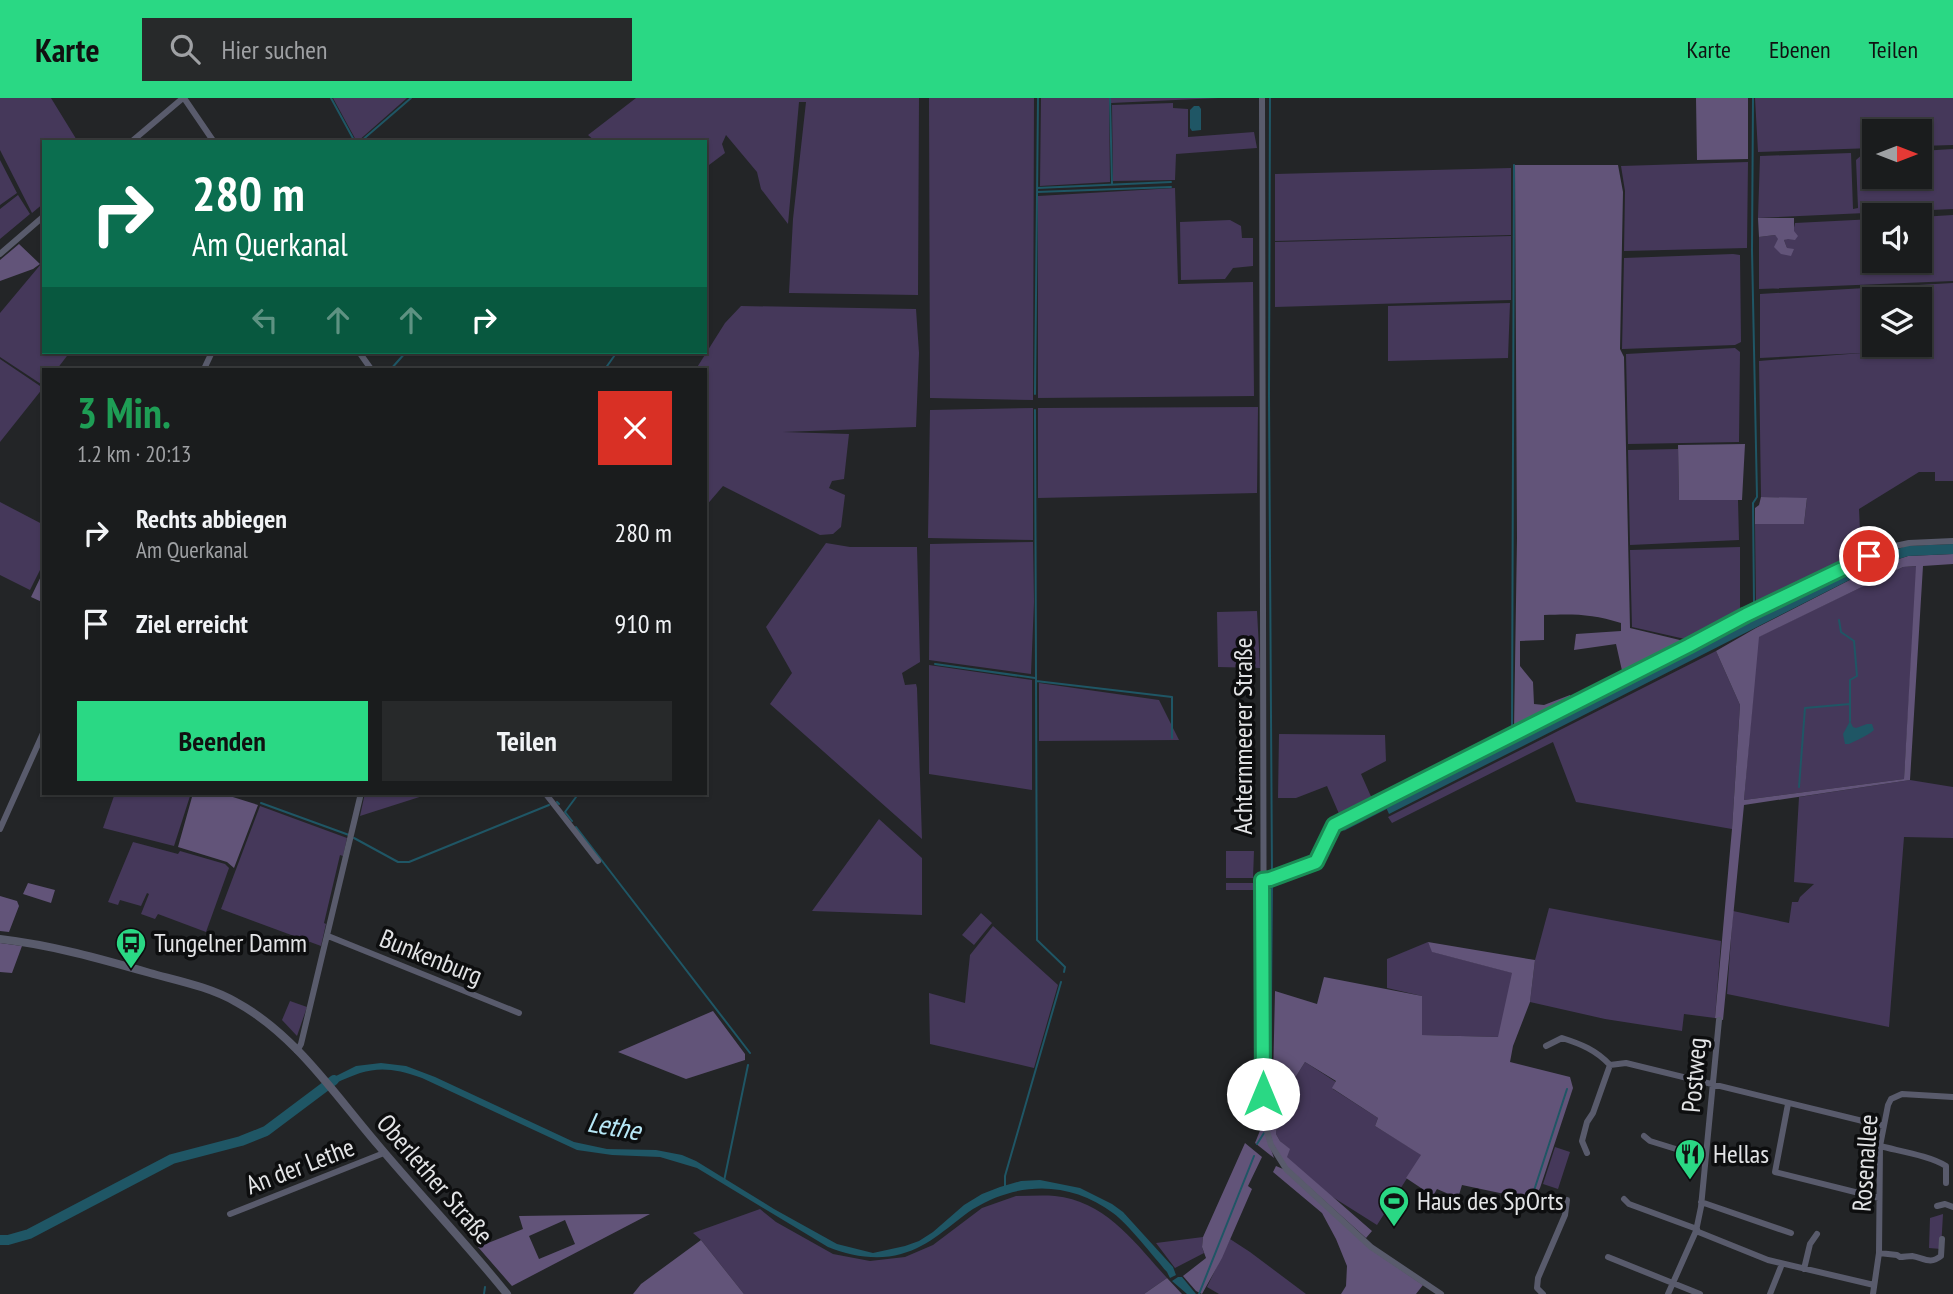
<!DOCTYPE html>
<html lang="de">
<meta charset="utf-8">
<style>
:root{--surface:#1a1c1d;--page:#27292a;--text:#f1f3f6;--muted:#9fa1a4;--line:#383a3b;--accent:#2ad884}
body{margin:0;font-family:"PT Sans Narrow",sans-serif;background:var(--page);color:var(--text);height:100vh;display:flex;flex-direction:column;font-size:26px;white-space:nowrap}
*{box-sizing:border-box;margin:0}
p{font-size:23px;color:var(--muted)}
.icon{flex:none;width:38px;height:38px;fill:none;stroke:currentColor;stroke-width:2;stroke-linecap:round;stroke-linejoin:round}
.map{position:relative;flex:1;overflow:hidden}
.side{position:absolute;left:42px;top:270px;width:665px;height:427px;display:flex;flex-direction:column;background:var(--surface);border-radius:0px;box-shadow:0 2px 5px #0004,0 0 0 2px var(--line)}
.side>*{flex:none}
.guide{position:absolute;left:42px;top:42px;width:665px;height:214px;border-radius:0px;box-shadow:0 2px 5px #0004,0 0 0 2px var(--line);background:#0b6e4f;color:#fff;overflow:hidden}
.needle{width:46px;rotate:90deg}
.fabs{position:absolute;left:1862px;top:21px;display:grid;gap:14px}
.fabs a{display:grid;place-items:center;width:70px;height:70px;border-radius:0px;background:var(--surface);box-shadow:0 2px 5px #0004,0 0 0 2px var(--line);font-size:35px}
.pin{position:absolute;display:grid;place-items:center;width:60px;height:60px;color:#fff;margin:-30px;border:4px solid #fff;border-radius:50%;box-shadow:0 2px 7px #0007}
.me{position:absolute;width:77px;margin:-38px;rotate:0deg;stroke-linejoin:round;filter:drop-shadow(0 0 5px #0008)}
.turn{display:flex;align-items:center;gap:24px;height:147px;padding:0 35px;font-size:32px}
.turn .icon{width:91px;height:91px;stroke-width:2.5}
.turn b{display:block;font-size:49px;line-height:60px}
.lanes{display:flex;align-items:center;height:66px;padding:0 35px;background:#0003;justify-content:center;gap:35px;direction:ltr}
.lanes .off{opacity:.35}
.round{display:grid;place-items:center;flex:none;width:74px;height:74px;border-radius:0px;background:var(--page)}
.summary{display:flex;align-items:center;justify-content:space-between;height:119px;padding:0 35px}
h1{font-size:42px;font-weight:800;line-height:52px;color:#1e9e55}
.button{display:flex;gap:14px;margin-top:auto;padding:14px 35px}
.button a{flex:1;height:80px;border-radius:0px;background:var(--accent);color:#111;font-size:28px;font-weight:800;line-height:80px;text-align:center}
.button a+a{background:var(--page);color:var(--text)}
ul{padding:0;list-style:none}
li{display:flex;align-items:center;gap:21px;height:91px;padding:0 35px}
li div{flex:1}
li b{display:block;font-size:26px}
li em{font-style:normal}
header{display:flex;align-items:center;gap:42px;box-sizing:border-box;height:98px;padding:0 35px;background:var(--accent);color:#111}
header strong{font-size:33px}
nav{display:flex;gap:38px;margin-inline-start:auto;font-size:24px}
.search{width:490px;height:63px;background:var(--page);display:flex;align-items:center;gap:18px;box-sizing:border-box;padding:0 24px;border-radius:0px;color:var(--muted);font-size:26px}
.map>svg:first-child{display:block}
</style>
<header>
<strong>Karte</strong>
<div class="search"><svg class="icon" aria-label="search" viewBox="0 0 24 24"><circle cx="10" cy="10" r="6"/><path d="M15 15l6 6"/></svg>Hier suchen</div>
<nav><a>Karte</a><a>Ebenen</a><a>Teilen</a></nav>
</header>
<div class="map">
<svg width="1953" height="1196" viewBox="0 0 1953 1196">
<rect width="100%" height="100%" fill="#232527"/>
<path fill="#45385a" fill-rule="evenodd" d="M0 0H51L78 44H44V105L32 115 0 52Z
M333 0H407L357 44Z
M636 0H919L918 197 789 195 793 121 806 4H799L788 126 761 91 757 74 726 37 722 46 725 55 705 70V44H596L588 37Z
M929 0H1034L1033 302 930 300Z
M1041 0H1109L1110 84 1040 88Z
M1111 0H1219L1111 5Z
M1755 0H1953V47L1920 48V33H1874V50L1758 54Z
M1173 5V10L1188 11V39L1254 34 1257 50 1176 56 1175 82 1113 83 1112 7Z
M1953 51V111L1758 120 1760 58 1851 55 1853 111 1858 110 1856 62 1864 55H1874V79H1920V53Z
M0 62 17 95 0 107Z
M1748 64 1747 150 1624 153 1625 93 1621 68Z
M1511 70V137L1275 143V76Z
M1175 90 1178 186 1253 184 1254 298 1038 300V98Z
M18 97 30 116 0 141V111Z
M1953 117V183L1759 191V139L1775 137 1787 150 1784 142C1791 139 1794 132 1795 125L1874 121V163H1920V119Z
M1230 122 1241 128 1242 140H1253V168L1233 170 1225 181 1181 182 1180 124Z
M1511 138V202L1275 209V144Z
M1733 156 1740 157 1741 244 1735 247 1622 251 1624 160Z
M41 166 44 168V254H70L57 271H44V288L0 259V215Z
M1953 185V383H1935V374H1919L1859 411 1861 454 1756 508 1755 426H1804L1807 401 1761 399 1759 263 1862 255 1760 260V196ZM1874 201H1920V247H1874Z
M1510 205 1508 260 1388 263V208Z
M741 208 916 211 919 255 916 329 783 334 849 336 844 381 832 383 829 390 845 397 841 429 833 436 820 437 723 388 705 409V271H696L725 225Z
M1735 250 1740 254 1739 344 1628 346 1626 256Z
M0 261 43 290 0 344Z
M1258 309 1257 395 1038 400V310Z
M1033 310V442L928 440 930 312Z
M1678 351 1679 402H1738L1739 442 1630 447 1628 352Z
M0 404 44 427V464L30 492 0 477Z
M1033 444 1034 504 1031 576 929 562 930 446Z
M826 445 850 449H917L920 564 902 575 905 587 916 586 917 590 922 741 770 606 792 575 766 529Z
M1740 449V513L1685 541 1632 529 1630 452Z
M1917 468 1904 681 1744 702 1758 539 1903 469Z
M1257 513 1260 570 1218 569 1217 514Z
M1716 553 1740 607 1732 731 1576 704 1553 644 1392 725 1388 719Z
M929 567 1032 582V692L929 676Z
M1039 585 1159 602 1179 642 1039 643Z
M1279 636 1385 637 1386 663 1361 676 1373 703 1340 718 1327 688 1296 700H1278Z
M1910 682 1953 689V740L1904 739 1889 929 1727 896 1733 813 1789 825 1792 804H1798L1800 799 1814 786 1794 784 1799 699Z
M115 695H191L174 748 103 730Z
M365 695H432L360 718Z
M260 708 347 740 343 758 340 757 324 825 326 826 321 848 221 811Z
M879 721 922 760V817L812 813Z
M133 744 178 756 180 753 225 766 229 770 206 834 158 816 155 821 141 816 149 796 147 795 141 808 120 802 118 807 108 804Z
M1226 753H1254L1253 780H1226Z
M1226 785H1255V792H1226Z
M1549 810 1721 843 1715 920 1684 916 1682 933 1605 921 1530 904 1535 862Z
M981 815 992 825 974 847 962 837Z
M993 828 1058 887 1034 970 930 946 929 895 965 905 970 857Z
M1428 844 1433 854 1513 875 1499 939 1421 937 1422 898 1387 890V861Z
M290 903 307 909 297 938 282 922Z
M1305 964 1336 984 1333 991 1378 1020 1375 1028 1422 1057 1377 1127 1331 1098 1286 1059 1289 1051 1280 1043 1276 1036 1280 1004Z
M1555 1049 1570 1054 1558 1091 1543 1086Z
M1016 1098C1029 1098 1042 1097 1055 1098 1106 1103 1135 1145 1167 1180L1144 1196H744L701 1142 693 1135 760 1111 776 1124 833 1156 870 1163 905 1159 933 1147 982 1110Z
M1943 1116 1941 1151 1929 1150 1930 1120Z
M1203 1139 1202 1149 1204 1155 1175 1170 1156 1145Z
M1230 1141 1250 1154 1306 1196H1219L1207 1189Z"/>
<path fill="#625479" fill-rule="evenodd" d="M1696 0H1748V61L1697 62Z
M1515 67H1618L1623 94 1620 251 1624 259 1630 530 1684 543 1686 546 1623 577 1616 546 1574 552 1576 536 1621 533V525C1592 516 1575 516 1544 517V542L1520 543V568L1533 584 1534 606 1544 607 1570 597 1572 605 1514 632 1517 440Z
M1758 120H1794V133L1798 138 1795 142 1788 141 1784 142 1787 150 1794 151 1791 158 1781 156 1774 149 1778 141 1775 137 1759 139Z
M19 146 40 166 33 171 0 183V162Z
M1745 346 1742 402H1679L1678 347Z
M1761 399 1807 400 1804 426H1755V410L1759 407Z
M1953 456V466L1923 468 1910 682 1744 707 1723 922 1715 920 1732 731 1740 607 1716 553 1756 530 1877 468 1908 458ZM1916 468 1904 681 1744 702 1759 539 1903 469Z
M44 472V505L31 499Z
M196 695H220L258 707 234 770 227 764 178 749 192 699Z
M28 785 55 792 51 805 23 796Z
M0 798 17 803 19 808 9 834 0 833Z
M1428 844 1535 862 1530 904 1513 948 1510 964 1570 979 1573 990 1540 1090 1533 1102 1462 1087 1458 1100 1437 1091 1433 1098 1406 1080 1421 1057 1375 1028 1378 1020 1332 990 1336 983 1305 964 1280 1004 1276 1036 1280 1043 1290 1051 1287 1059 1372 1133 1366 1140 1287 1069 1273 1046 1269 1032 1272 1027 1275 893 1317 906 1324 879 1422 898V937L1498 939 1512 875 1432 854Z
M0 845 22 848 12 875 0 874Z
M713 913 745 956V962L686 981 618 954Z
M1261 1030 1264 1031 1274 1060 1255 1045Z
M1245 1045 1262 1059 1248 1088 1252 1091 1222 1160 1202 1196 1196 1193 1183 1178 1206 1160 1202 1149 1203 1139Z
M1276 1068 1283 1071 1370 1151 1423 1187 1416 1196H1341L1346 1188 1347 1168 1336 1141 1322 1115 1273 1074Z
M650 1116 512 1188 478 1149 523 1131 519 1118ZM565 1122 575 1146 539 1161 529 1138Z
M701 1142 744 1196H633L641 1186Z
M1167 1180 1182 1196H1144Z"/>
<path fill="#1f5665" d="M1194 8H1199L1201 11V32L1192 33 1190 30V12Z
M1953 446V456L1908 458 1877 468 1389 716 1384 705 1874 460 1906 448Z
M1850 623 1853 629 1856 630 1867 626H1872L1874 632C1867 638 1857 642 1849 646H1845L1843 636Z
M381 965 406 968 435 979 574 1044 607 1051 656 1052 682 1057 696 1063 774 1111 837 1146 873 1155 905 1148 919 1143 933 1134 964 1107 982 1096 1000 1089 1021 1083 1040 1082 1080 1090 1112 1106 1123 1114 1173 1169 1176 1177 1170 1180 1167 1174C1152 1157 1130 1128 1113 1115 1070 1083 1019 1083 973 1111 949 1127 931 1148 901 1156 877 1163 851 1158 828 1149L697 1070 660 1059 612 1057 577 1052 422 980C385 967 369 969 334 986L330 981 356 968Z
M1178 1179H1182L1196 1196H1187L1172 1183Z"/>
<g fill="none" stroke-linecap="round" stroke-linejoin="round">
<path stroke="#1f5665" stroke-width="2" d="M331 0 355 44
M1110 0 1112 86
M1270 0 1269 298 1272 777
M1753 0 1752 152 1757 399 1753 405 1754 506
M360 44 411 0
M1037 90 1171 84
M1037 94 1171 89
M391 271 406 254
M605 271 617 254
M1035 296 1038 0
M1035 312 1037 842 1065 869 1064 874
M1839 522 1841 534 1854 543 1857 578 1850 582V623
M935 566 1035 580
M1036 583 1172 599V640
M1512 630 1514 67
M1799 689 1805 610 1850 606
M557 704 559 706
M261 705 349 737
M572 723 565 714 579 695
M576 729 750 955
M354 740 398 764H409L549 707
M1270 1015 1272 787
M1270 1028 1271 1024
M1257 1046 1264 1035
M724 1083 748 967
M1005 1089V1078L1061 884
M1529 1108 1567 991
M484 1196 485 1189
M1199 1196 1254 1058"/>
<path stroke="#1f5665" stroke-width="5" d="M1344 730 1391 706"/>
<path stroke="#1f5665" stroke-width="10" d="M0 1142H8L29 1136 172 1061 241 1043 266 1033 334 982"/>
<path stroke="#595b6c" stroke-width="6" d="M184 0 214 44
M1262 0 1264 1023 1271 1047 1286 1071 1371 1149 1441 1196
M131 44 183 0
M0 156 44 118
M359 254 371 271
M204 271 212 254
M545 695 598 763
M0 731 44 633
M1262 782 1270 781 1316 763 1334 727 1688 548 1746 517 1886 450 1909 445 1953 443
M328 838 519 915
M1546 948 1562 940C1581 946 1596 952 1610 967
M297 953 301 946 361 695
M1788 1006 1775 1074 1879 1100
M1644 1038 1650 1043 1705 1060
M1880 1048C1899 1053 1931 1058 1946 1068V1085
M1587 1055 1582 1043 1587 1024 1593 1015 1610 967 1626 965 1883 1028
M1624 1101 1629 1106 1697 1131
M1701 1104 1791 1135
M1937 1108 1945 1106 1953 1109
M230 1116 384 1055
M1696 1133 1768 1162 1874 1187
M1879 1155 1897 1157 1900 1159C1904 1159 1908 1158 1912 1158 1924 1160 1930 1167 1941 1158L1942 1141
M1608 1159 1700 1196
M1804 1171 1810 1146 1817 1136
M1543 1196 1537 1190 1538 1180 1565 1117 1567 1102
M1668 1196 1696 1133 1701 1109 1719 922
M1770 1196 1782 1166
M1873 1196 1879 1155 1880 1048 1888 1007 1891 1001 1902 996 1953 999"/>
<path stroke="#595b6c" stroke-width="8" d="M0 841C52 847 101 861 150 875 179 883 210 889 236 904 295 936 335 997 378 1047 420 1097 466 1145 507 1196"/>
</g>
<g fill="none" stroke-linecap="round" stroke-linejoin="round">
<g stroke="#1b8c56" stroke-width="18">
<path id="route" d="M1263 996 1262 782 1270 781 1316 764 1334 727 1688 548 1746 517 1869 458"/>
</g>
<use href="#route" stroke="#2ad884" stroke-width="12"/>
</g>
<defs>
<g id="bus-pin" transform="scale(1.575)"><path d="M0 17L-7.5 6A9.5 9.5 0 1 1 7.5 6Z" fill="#2ad884" stroke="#0d0e0f"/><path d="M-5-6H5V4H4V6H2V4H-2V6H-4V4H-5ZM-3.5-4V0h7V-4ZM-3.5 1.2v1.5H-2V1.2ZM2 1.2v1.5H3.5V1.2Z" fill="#111"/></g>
<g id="restaurant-pin" transform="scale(1.575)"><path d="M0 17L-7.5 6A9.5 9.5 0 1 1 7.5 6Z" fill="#2ad884" stroke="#0d0e0f"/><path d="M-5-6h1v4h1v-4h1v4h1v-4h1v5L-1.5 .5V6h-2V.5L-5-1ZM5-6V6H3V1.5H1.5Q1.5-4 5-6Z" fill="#111"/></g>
<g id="stadium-pin" transform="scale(1.575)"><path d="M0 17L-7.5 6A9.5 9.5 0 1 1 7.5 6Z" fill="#2ad884" stroke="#0d0e0f"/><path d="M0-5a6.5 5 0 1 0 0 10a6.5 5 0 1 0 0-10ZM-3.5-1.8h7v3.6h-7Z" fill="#111"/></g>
</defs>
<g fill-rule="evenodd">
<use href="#bus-pin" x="131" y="845"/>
<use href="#restaurant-pin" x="1690" y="1056"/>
<use href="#stadium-pin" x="1394" y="1103"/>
</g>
<g text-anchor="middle" stroke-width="7" stroke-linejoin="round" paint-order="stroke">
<g font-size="26" fill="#e3e4e6" stroke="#0d0e0f">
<text transform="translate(1243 638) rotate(-90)" y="9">Achternmeerer Straße</text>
<text transform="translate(431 859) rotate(22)" y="9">Bunkenburg</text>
<text transform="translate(1694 977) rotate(-85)" y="9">Postweg</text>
<text transform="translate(1865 1065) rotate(-86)" y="9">Rosenallee</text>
<text transform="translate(300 1068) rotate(-21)" y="9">An der Lethe</text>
<text transform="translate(435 1081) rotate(49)" y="9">Oberlether Straße</text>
</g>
<g font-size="26" fill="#e3e4e6" stroke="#0d0e0f" text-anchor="start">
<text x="154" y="854">Tungelner Damm</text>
<text x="1713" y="1065">Hellas</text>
<text x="1417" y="1112">Haus des SpOrts</text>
</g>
<g font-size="28" font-style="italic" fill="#b7e8f7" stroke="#0d0e0f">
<text transform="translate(614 1028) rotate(10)" y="10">Lethe</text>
</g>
</g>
</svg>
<div class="fabs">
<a><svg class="needle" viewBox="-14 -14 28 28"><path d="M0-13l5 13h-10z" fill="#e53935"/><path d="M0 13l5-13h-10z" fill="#9fa1a4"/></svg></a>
<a><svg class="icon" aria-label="sound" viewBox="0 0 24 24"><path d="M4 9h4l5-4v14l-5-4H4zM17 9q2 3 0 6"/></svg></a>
<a><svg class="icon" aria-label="layers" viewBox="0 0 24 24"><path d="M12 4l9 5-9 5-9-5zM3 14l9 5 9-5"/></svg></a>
</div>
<div class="pin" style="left:1869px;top:458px;background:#d93025"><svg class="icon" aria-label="arrive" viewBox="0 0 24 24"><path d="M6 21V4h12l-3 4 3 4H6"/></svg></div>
<svg class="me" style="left:1263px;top:996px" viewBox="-20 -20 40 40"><circle r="19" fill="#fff"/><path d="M0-13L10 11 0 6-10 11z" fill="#2ad884"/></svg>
<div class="guide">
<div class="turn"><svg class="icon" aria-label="right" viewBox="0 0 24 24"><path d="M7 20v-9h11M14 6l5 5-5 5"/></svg><div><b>280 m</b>Am Querkanal</div></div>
<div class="lanes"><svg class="icon off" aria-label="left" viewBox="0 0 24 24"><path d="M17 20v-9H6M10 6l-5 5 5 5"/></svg><svg class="icon off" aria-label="ahead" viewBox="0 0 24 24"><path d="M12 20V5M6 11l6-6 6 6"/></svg><svg class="icon off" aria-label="ahead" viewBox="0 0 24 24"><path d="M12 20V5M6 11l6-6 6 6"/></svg><svg class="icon" aria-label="right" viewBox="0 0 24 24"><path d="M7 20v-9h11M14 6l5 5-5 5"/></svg></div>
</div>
<section class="side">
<div class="summary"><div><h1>3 Min.</h1><p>1.2 km · 20:13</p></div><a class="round" style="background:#d93025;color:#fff"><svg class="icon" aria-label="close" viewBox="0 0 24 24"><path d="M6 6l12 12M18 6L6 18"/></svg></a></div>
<ul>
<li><svg class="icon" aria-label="right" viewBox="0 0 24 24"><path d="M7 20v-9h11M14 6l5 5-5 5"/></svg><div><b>Rechts abbiegen</b><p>Am Querkanal</p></div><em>280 m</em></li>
<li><svg class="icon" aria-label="arrive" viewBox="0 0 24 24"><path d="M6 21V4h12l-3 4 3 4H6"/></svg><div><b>Ziel erreicht</b></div><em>910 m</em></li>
</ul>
<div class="button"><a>Beenden</a><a>Teilen</a></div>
</section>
</div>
